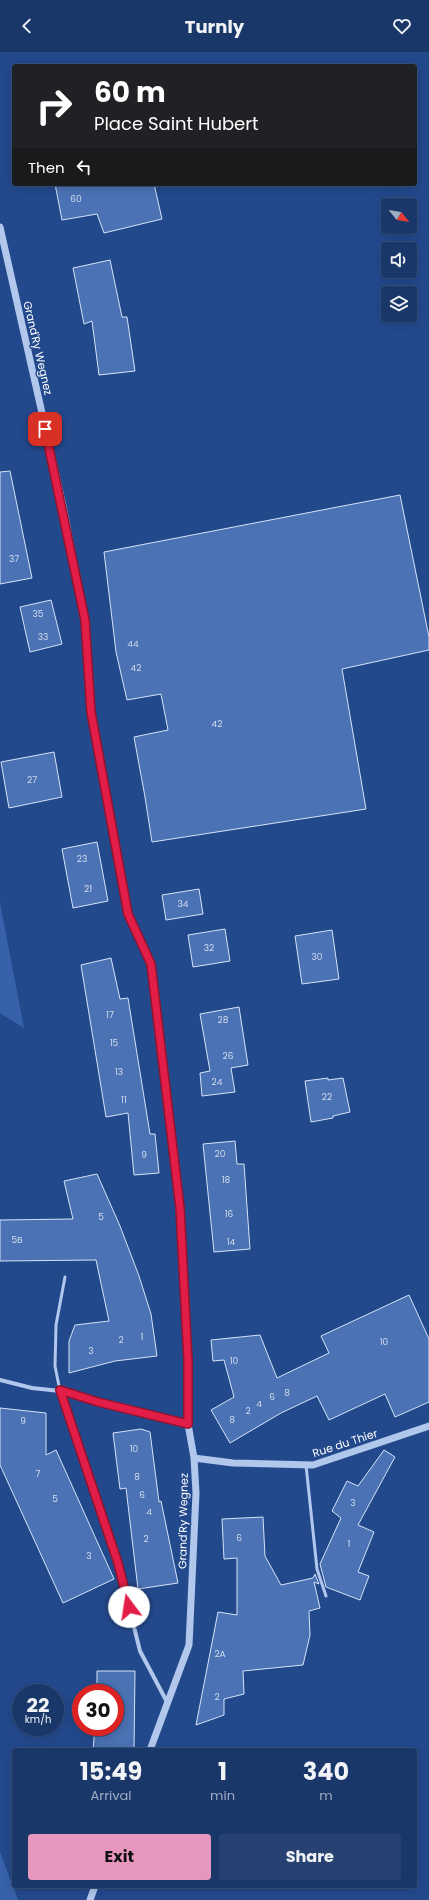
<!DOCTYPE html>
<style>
:root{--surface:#1a376a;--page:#274272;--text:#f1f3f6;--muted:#9facc1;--line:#38517e;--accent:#e797bd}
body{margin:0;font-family:Poppins,sans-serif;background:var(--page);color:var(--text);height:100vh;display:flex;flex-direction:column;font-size:15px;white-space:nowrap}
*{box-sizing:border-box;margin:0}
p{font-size:13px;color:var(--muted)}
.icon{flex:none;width:22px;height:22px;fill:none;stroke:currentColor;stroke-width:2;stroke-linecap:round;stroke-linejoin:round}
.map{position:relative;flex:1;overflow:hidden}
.sheet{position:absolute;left:12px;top:1696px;width:405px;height:140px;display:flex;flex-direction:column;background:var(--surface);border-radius:4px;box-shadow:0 2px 10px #0003,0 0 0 1px var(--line)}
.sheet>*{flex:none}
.banner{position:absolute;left:12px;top:12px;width:405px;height:122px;border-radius:4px;box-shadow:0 2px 10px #0003,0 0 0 1px var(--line);background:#202124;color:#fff;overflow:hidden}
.needle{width:26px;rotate:120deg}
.tools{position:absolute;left:381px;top:146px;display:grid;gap:8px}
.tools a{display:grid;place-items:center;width:36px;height:36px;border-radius:4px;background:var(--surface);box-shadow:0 2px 10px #0003,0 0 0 1px var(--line);font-size:20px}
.speed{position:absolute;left:12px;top:1632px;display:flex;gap:8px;font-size:20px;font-weight:700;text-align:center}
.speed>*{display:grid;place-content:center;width:52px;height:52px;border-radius:50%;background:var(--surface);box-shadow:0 2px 10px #0003,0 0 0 1px var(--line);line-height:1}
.speed small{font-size:10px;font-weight:400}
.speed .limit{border:6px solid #d22;background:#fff;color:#111}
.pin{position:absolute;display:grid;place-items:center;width:34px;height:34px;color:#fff;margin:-17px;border-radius:8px;box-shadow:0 2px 6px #0006}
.me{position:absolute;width:44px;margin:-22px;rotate:346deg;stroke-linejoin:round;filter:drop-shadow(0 0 3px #0008)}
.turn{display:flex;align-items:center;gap:14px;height:84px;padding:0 16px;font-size:18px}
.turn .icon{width:52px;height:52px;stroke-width:2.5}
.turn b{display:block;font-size:28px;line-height:34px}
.then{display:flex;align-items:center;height:38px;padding:0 16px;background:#0003;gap:8px;font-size:15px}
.eta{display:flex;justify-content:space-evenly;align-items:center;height:68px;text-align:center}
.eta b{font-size:24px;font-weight:700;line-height:28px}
.cta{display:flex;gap:8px;margin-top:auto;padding:8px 16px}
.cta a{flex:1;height:46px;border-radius:4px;background:var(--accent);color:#111;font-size:16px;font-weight:700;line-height:46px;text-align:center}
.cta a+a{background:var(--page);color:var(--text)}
header{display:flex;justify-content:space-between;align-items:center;height:52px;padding:0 16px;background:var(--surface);font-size:18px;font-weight:700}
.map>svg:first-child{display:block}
</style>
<header><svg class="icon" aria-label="back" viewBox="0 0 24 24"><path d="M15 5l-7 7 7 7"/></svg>Turnly<svg class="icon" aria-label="heart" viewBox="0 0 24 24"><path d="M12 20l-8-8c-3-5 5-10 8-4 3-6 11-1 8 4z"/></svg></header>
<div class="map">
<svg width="429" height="1848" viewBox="0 0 429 1848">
<rect width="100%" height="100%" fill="#23498d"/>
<path fill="#3762aa" d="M0 851 24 976 0 961Z
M0 1800 18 1848H0Z"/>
<path fill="#4b72b4" stroke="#d6e3f8" d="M55 132H154L162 167 104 181 97 162 62 168Z
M110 208 122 265H127L135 319 99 323 92 269 84 272 73 216Z
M10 419 32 526 0 532V420Z
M400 443 429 585V598L342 617 366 757 152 790 145 745 134 685 168 678 161 642 127 648 116 600 104 500Z
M51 548 62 592 30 600 20 555Z
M54 700 62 745 9 756 1 710Z
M97 790 108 849 73 856 62 797Z
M199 837 203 862 166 868 162 843Z
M225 877 230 909 193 915 188 883Z
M332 878 339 927 302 932 295 884Z
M111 906 120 947 128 946 150 1082H155L159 1121 134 1123 128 1061 106 1065 81 913Z
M239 955 248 1013 231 1016 235 1040 202 1044 200 1021 210 1019 200 962Z
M328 1026V1028L343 1026 350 1060 333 1064V1066L311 1070 305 1029Z
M235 1089 237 1112H244L250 1197 214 1200 203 1092Z
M97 1122 120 1174 139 1224 151 1262 157 1304 115 1309 69 1321V1289L75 1273 109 1269 96 1208 0 1209V1168L73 1167 64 1129Z
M409 1243 429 1287V1350L395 1365 385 1342 329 1368 317 1344 281 1361 230 1391 211 1358 234 1345 224 1308 213 1309 211 1288 260 1283 277 1326 329 1301 321 1284Z
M0 1356 46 1361V1403L56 1398 114 1527 63 1551 0 1413Z
M141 1377 150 1380 159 1450 161 1449 178 1531 138 1537 126 1436 120 1437 113 1381Z
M384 1398 395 1405 358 1473 374 1480 358 1520 369 1524 360 1548 326 1535 320 1512 341 1466 332 1459 347 1429 358 1434Z
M263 1465 265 1504 281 1533 313 1526 315 1522 319 1532 314 1530 320 1556 309 1559 310 1583 303 1613 243 1619 244 1642 224 1647V1663L196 1673 218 1560 237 1563V1506L224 1507 222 1467Z
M97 1619H135L134 1698H93L95 1675H115V1641H97Z"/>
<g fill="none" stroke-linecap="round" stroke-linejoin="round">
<path stroke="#b1c7eb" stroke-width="3" d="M60 1339 55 1314 56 1273 65 1225
M306 1413 317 1517 326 1544"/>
<path stroke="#b1c7eb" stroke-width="4" d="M0 1328 32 1336 60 1339 98 1350 188 1372
M60 1339 118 1511 140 1599 167 1650"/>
<path stroke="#b1c7eb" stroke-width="7" d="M0 175 63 454 85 568 91 659 128 862 151 912 179 1156 188 1309V1372L194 1406 196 1441 189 1593 150 1698
M194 1406 233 1411 313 1413 429 1374
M90 1848 95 1834"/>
</g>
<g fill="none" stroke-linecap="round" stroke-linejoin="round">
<g stroke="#92132f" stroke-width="10">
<path id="route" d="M45 377 85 568 91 660 128 862 151 912 180 1156 188 1309V1372L98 1350 60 1338 118 1511 129 1555"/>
</g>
<use href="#route" stroke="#e11d48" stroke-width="7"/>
</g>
<g text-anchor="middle" stroke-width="3" stroke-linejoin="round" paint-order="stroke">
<g font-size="9" fill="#d2dcec">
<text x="76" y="150">60</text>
<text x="14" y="510">37</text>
<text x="38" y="565">35</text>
<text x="43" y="588">33</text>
<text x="133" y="595">44</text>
<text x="136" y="619">42</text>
<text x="217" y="675">42</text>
<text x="32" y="731">27</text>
<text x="82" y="810">23</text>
<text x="88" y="840">21</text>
<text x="183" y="855">34</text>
<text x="209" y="899">32</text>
<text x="317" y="908">30</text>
<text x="110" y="966">17</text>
<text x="223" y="971">28</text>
<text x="114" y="994">15</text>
<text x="228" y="1007">26</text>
<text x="119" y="1023">13</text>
<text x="217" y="1033">24</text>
<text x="327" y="1048">22</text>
<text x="124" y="1051">11</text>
<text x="220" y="1105">20</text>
<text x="144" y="1106">9</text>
<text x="226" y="1131">18</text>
<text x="229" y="1165">16</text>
<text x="101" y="1168">5</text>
<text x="17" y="1191">5B</text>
<text x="231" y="1193">14</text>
<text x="142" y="1288">1</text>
<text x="121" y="1291">2</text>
<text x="384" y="1293">10</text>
<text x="91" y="1302">3</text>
<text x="234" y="1312">10</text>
<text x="287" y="1344">8</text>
<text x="272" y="1348">6</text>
<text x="259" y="1355">4</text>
<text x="248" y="1362">2</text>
<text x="232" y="1371">8</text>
<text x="23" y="1372">9</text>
<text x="134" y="1400">10</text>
<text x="38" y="1425">7</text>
<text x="137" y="1428">8</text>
<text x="142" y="1446">6</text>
<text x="55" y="1450">5</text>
<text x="353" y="1454">3</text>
<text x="149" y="1463">4</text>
<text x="239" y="1489">6</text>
<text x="146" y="1490">2</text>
<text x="349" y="1495">1</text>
<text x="89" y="1507">3</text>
<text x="220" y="1605">2A</text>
<text x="217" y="1648">2</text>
</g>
<g font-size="11" fill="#fff" stroke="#23498d">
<text transform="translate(38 296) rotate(77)" y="4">Grand'Ry Wegnez</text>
<text transform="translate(345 1391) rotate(-18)" y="4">Rue du Thier</text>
<text transform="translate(183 1469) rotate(-89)" y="4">Grand'Ry Wegnez</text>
</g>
</g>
</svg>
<div class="tools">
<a><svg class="needle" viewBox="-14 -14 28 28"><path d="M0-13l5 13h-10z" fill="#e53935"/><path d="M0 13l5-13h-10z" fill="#9facc1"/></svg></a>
<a><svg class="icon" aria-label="sound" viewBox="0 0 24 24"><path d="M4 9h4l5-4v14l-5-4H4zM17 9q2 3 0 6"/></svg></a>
<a><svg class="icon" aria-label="layers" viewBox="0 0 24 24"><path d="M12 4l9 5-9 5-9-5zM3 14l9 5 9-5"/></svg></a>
</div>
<div class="speed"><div>22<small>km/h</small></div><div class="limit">30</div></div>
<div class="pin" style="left:45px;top:377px;background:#d93025"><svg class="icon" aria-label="arrive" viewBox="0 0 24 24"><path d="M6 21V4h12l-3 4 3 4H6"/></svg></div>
<svg class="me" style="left:129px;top:1555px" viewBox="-20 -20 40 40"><circle r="19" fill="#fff"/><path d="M0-13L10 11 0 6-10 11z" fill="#e11d48"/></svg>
<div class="banner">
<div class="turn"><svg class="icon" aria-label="right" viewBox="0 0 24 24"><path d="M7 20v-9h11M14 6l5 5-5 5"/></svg><div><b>60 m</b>Place Saint Hubert</div></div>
<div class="then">Then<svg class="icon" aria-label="left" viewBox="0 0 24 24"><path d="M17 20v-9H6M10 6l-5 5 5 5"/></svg></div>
</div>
<section class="sheet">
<div class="eta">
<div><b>15:49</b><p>Arrival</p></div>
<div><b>1</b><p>min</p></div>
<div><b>340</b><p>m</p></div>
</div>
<div class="cta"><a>Exit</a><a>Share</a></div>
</section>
</div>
